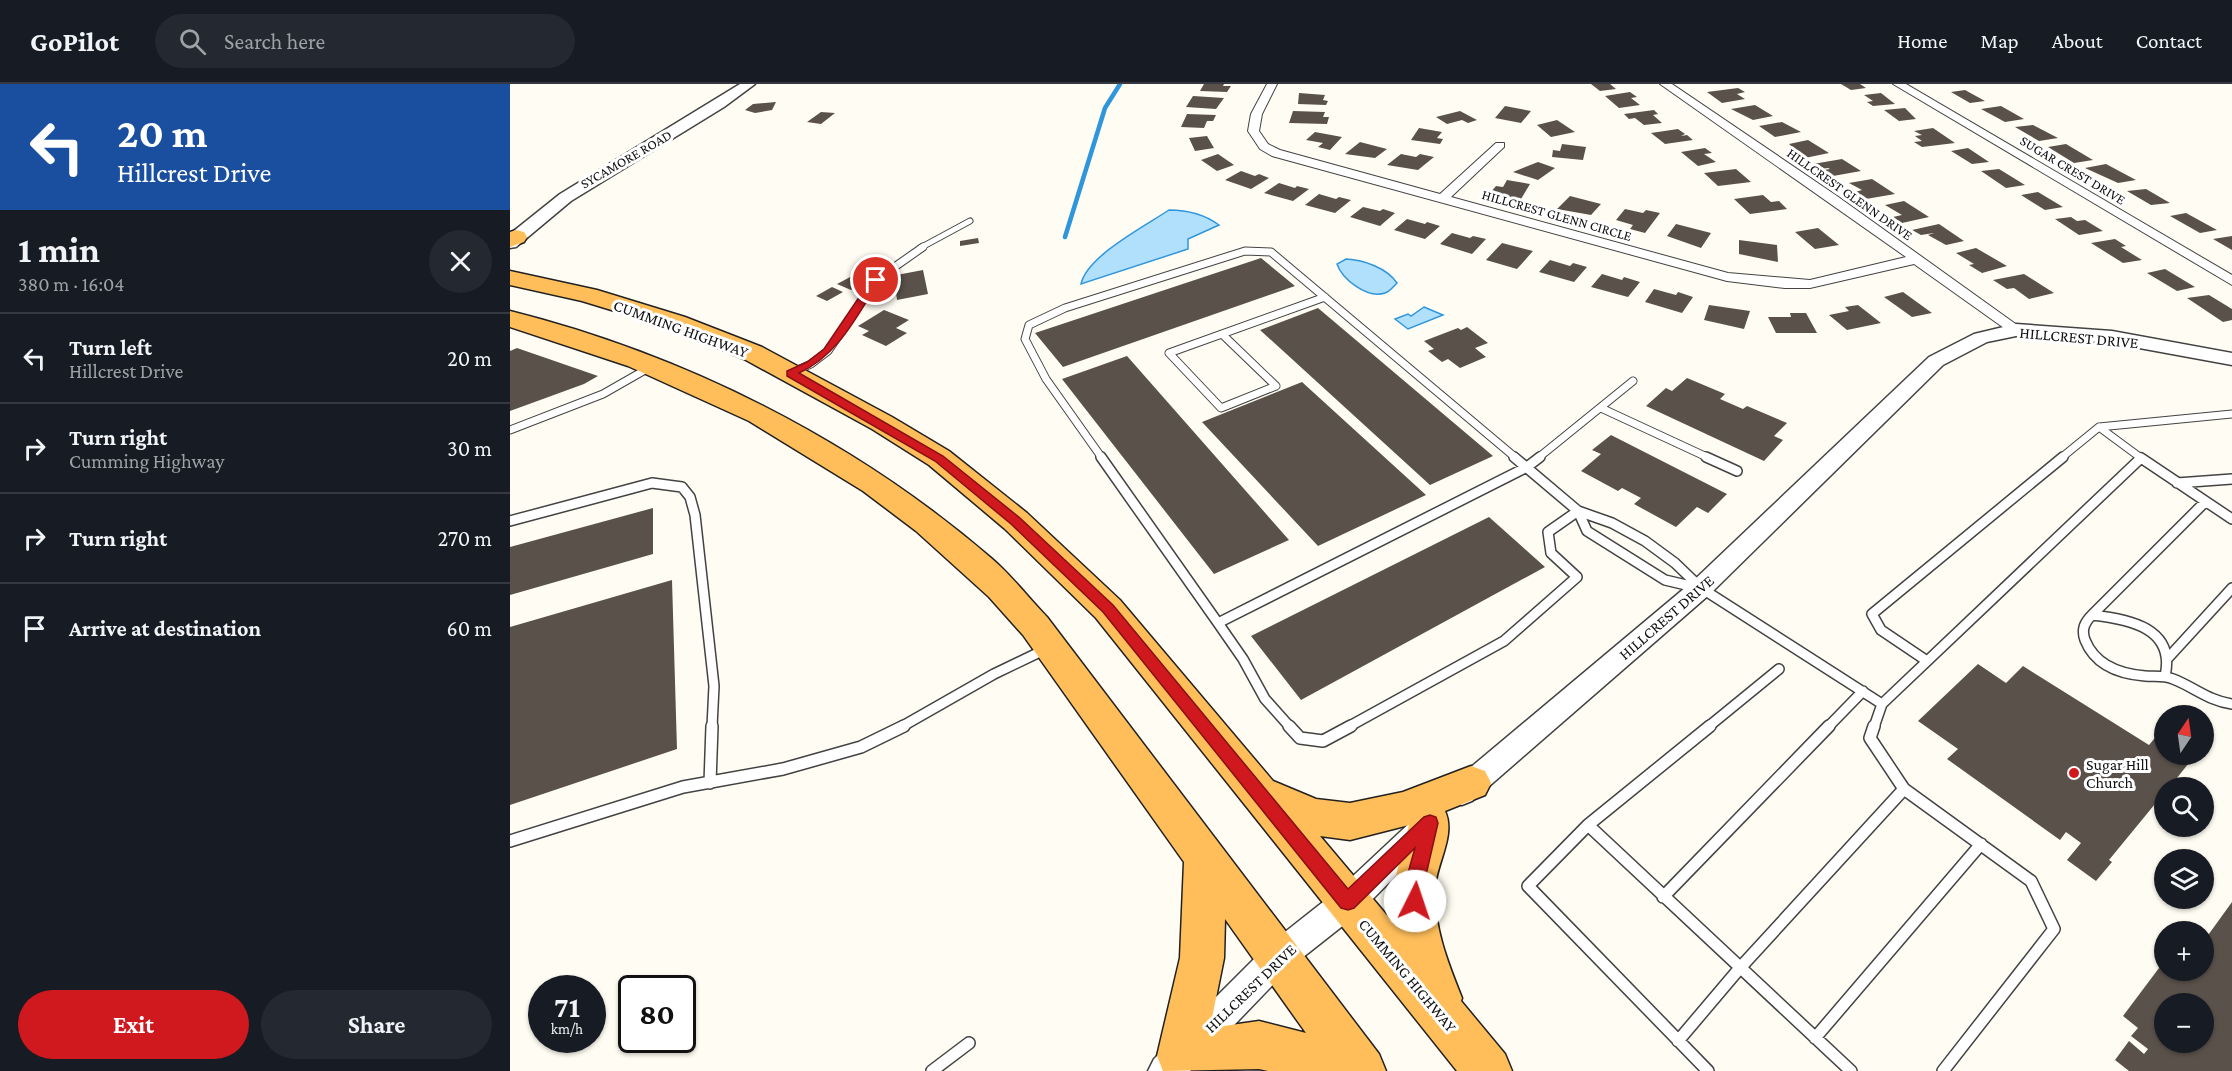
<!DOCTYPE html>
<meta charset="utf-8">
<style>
:root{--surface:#171b24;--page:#242831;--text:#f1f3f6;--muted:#9ea1a6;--line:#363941;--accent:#d0181f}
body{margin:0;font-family:"Crimson Pro",serif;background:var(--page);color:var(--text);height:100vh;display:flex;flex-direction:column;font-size:22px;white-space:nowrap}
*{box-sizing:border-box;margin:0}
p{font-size:20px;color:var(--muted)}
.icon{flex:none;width:33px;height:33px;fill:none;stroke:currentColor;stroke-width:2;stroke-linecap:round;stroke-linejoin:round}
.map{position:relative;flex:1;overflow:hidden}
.panel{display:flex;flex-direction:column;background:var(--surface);width:510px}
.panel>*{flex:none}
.top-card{background:#1a4fa0;color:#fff;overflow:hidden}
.needle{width:39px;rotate:13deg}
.buttons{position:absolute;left:1644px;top:621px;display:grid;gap:12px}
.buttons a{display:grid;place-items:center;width:60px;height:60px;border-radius:50%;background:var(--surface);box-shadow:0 2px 4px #0004;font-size:30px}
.speed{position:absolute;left:18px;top:891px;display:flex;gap:12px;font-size:30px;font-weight:700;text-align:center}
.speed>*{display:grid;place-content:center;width:78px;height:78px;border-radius:50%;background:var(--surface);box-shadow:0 2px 4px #0004;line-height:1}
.speed small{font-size:15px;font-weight:400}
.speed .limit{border:3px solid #111;border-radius:9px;background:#fff;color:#111}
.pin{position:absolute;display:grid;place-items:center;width:51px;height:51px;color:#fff;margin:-26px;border:3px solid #fff;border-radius:50%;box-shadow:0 2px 6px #0007}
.me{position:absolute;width:66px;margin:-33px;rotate:4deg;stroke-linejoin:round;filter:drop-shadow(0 0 4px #0008)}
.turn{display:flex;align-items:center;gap:21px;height:126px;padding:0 18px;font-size:27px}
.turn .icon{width:78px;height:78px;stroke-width:2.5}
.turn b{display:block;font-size:42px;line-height:51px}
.round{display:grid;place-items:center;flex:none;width:63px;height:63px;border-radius:32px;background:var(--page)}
.overview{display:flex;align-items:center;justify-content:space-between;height:102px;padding:0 18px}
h1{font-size:36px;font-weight:700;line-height:45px}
.button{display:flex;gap:12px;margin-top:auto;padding:12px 18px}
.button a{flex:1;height:69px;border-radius:36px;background:var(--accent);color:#fff;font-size:24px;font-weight:700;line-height:69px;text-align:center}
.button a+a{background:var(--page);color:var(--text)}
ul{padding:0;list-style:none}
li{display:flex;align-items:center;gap:18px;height:90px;padding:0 18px;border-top:2px solid var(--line)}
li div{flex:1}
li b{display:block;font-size:22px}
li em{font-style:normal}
header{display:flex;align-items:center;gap:36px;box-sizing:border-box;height:84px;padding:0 30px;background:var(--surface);border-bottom:2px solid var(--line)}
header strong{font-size:28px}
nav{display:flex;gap:33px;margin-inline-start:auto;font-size:21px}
.search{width:420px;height:54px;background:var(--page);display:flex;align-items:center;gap:15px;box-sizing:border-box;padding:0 21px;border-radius:33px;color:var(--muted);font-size:22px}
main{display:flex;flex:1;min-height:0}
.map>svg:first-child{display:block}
</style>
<header>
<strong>GoPilot</strong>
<div class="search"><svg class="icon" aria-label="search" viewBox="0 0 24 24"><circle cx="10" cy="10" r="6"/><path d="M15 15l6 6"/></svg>Search here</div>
<nav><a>Home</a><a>Map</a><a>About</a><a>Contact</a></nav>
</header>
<main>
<section class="panel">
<div class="top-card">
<div class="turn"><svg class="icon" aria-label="left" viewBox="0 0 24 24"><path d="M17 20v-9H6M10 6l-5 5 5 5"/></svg><div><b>20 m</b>Hillcrest Drive</div></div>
</div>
<div class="overview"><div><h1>1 min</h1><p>380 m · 16:04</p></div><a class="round"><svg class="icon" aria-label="close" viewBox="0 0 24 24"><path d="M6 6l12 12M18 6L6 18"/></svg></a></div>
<ul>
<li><svg class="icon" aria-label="left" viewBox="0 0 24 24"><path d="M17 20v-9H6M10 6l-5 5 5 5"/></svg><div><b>Turn left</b><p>Hillcrest Drive</p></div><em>20 m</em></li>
<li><svg class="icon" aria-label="right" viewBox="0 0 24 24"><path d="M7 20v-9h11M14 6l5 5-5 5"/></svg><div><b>Turn right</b><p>Cumming Highway</p></div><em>30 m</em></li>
<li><svg class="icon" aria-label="right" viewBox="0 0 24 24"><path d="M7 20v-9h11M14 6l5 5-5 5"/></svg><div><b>Turn right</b></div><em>270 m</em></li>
<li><svg class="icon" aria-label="arrive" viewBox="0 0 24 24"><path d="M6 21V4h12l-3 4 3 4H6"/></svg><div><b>Arrive at destination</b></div><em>60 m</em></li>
</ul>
<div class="button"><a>Exit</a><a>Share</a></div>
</section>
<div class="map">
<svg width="1722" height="987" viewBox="0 0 1722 987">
<rect width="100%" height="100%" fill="#fffdf3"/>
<path fill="#b1e0fc" stroke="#3096db" stroke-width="1.5" d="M659 126C677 126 694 130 709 141L678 155V165L571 200C577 172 635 142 659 126Z
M836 175C854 176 877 184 887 199 884 202 879 208 875 209 857 215 832 195 827 180Z
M914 223 933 231 898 245 885 235 898 230 901 232Z"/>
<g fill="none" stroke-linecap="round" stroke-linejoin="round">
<path stroke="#3096db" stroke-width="4.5" d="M555 153 595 24 610 0"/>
</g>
<path fill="#5a514b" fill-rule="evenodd" d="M694 0H714L713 2H721L717 8 690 7Z
M1081 0H1100L1106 5 1090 7Z
M1331 0H1350L1356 4 1341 6Z
M1228 4 1235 8 1227 10 1235 15 1212 19 1197 8Z
M1455 6 1475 17 1460 19 1441 8Z
M1120 8 1127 13 1121 14 1130 21 1109 24 1095 12Z
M789 9 815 11 813 16 818 17 816 21 788 20Z
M1371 9 1385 20 1363 22 1357 18 1363 17 1354 11Z
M683 12 714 14 706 25 676 23Z
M266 18 262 26 245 29 235 26 243 20Z
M1245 21 1263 32 1243 36 1221 25Z
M995 22 1021 27 1011 39 985 34Z
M1491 22 1514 35 1495 38 1471 25Z
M1395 24 1406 35 1389 37 1374 26Z
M1144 26 1148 30 1143 31 1152 39 1134 41 1125 34 1119 35 1114 30Z
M783 27 815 28 813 33H819L817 40 779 39Z
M950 27 967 36 958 39 952 36 937 40 926 33Z
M311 28 325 29 311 40 297 38Z
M677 30 706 31 703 37H697L694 44 671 43Z
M1047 36 1065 48 1041 53 1027 41Z
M1272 38 1291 48 1265 53 1249 42Z
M1523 41 1548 54 1529 57 1505 43Z
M909 44 932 48 927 54 933 55 930 60 901 56Z
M1423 44 1445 59 1412 63 1404 58 1412 57 1405 52 1412 51 1404 47Z
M1168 45 1175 50 1171 52 1177 51 1183 56 1155 60 1141 49Z
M805 48 832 53 820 66 808 63 813 59 796 56Z
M697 52 704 64 685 67 679 54Z
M1298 56 1319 69 1295 74 1279 60Z
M850 58 877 65 865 74 835 70Z
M1052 60 1076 63 1073 76 1042 73 1043 66 1050 67Z
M1556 60 1583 76 1564 79 1538 63Z
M1195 64 1202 69 1194 70 1206 78 1188 82 1171 68Z
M1458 64 1479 78 1462 80 1441 67Z
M708 70 724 81 707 87 691 76Z
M891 70 906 73 910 70 924 73 908 86 877 81Z
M1332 75 1351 87 1323 92 1314 86 1320 85 1318 84 1311 85 1303 80Z
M1028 78 1045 84 1028 96 1003 88Z
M1596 80 1626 96 1608 99 1575 84Z
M1226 85 1241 98 1208 102 1194 89Z
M1489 85 1515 101 1496 104 1471 87Z
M731 87 745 92 749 90 759 94 741 105 715 96Z
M1362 95 1385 110 1356 115 1345 108 1352 106 1339 99Z
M997 96 1020 100 1011 115 980 109 986 102 993 103Z
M769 99 785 104 787 102 799 105 783 117 754 109Z
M1636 105 1660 119 1641 121 1617 107Z
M1528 108 1553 123 1535 126 1511 111Z
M809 110 826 115 829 113 841 116 825 129 795 121Z
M1253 111 1261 118 1269 117 1277 125 1240 130 1224 115Z
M1060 112 1091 120 1081 131 1047 125Z
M1394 117 1419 133 1392 139 1383 133 1392 131 1375 121Z
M853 123 870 127 873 125 885 129 870 142 840 133Z
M1115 125 1133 129 1136 126 1150 129 1135 149 1120 145 1123 141 1106 136Z
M1676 129 1707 146 1690 149 1660 132Z
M1561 133 1567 137 1575 136 1593 147 1569 151 1545 135Z
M897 135 915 140 917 138 930 142 915 155 884 146Z
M1166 140 1201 149 1191 164 1157 152Z
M1429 140 1454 157 1436 161 1418 151 1424 149 1411 151 1402 146Z
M1308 144 1329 161 1305 165 1285 148Z
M942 149 960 154 963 152 976 155 962 170 930 160Z
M1722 152V166L1703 155Z
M468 154 469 159 450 162V157Z
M1605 155 1616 162 1611 163 1632 176 1613 179 1581 159Z
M1229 156 1267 161 1268 178 1229 170Z
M992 159 1023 167 1007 185 976 176Z
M1466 164 1497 182 1472 189 1459 181 1464 180 1446 169Z
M751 174 785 202 553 283 525 249Z
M1040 176 1060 182 1063 179 1077 183 1064 198 1029 188Z
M1655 185 1685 203 1667 207 1637 189Z
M413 186 418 210 387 216 384 195 376 196V193Z
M1092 190 1112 196 1114 193 1130 198 1118 213 1081 203Z
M1514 190 1544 209 1519 215 1504 204 1497 205 1483 196Z
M344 191 358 197 341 206 327 200Z
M322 203 333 208 317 217 306 212Z
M1144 205 1166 211 1168 208 1183 213 1172 229 1135 218Z
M1393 208 1422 229 1402 233 1374 213Z
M1699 211 1722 225V236L1713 238 1677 214Z
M1199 221 1240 227 1234 245 1194 236Z
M1348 221 1371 239 1337 246 1319 231 1339 227 1335 223Z
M808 224 983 372 920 401 750 246Z
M374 226 399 236 386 244 397 249 376 262 352 251 359 247 348 242Z
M1280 229H1296L1307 249H1266L1258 233H1281Z
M957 243 978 259 965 264 976 273 950 284 938 275 932 278 918 267 924 265 914 257 948 244 951 246Z
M7 264 88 292 74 300 0 327V267Z
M617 272 779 456 704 490 552 295Z
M1177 294 1215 310 1210 315 1233 325 1237 322 1277 339 1264 352 1273 356 1254 377 1136 322 1156 304 1162 307Z
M792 298 916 411 808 462 692 338Z
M1101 351 1217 410 1198 429 1187 423 1166 443 1124 420 1131 414 1112 404 1108 407 1071 387 1091 370 1082 366Z
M143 424V470L0 511V463Z
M979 433 1035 483 791 616 741 552Z
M162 496 167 665 0 721V543Z
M1468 580 1496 599 1513 582 1639 661 1654 643V670H1686L1659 704H1654V709L1599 776 1602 778 1586 797 1557 776 1571 759 1556 748 1550 756 1437 675 1448 665 1408 637Z
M1722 818V987H1619L1605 976 1619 957 1634 970 1638 965 1621 952 1628 944 1613 932 1649 884 1664 895 1671 886H1694V868L1701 857 1696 854ZM1654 920H1694V958H1654Z"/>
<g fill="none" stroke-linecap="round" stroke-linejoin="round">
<g stroke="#434343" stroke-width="7">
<path id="service-far3" d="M410 164 460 137"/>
</g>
<g stroke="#434343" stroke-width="9">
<path id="service-far2" d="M713 251 766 302 711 324 659 269 815 213
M283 288 301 280 318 267 366 196 413 163
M1091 324 1199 374
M0 346 93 310 142 282
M592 374 536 295 515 255 519 241 555 224 735 167 761 168 1006 374
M1028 374 1123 297
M1551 374 1589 343
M1631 374 1589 343 1722 330"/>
</g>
<g stroke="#434343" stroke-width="12">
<path id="service-far1" d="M591 373 708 539
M1004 373 1068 427 1077 447 1155 496 1189 504
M1196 373 1227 387
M1667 399 1722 395
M1068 427 1102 439 1135 457 1165 479 1191 504 1372 620 1631 374 1722 435
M0 437 142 399 172 403 180 413 185 431 204 602 202 643
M1582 531 1695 418
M1658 574 1722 504
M1417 577 1371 546 1362 530 1553 373
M1655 592C1666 544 1619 535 1582 531 1575 538 1571 545 1575 556 1585 581 1610 590 1635 592 1645 593 1653 591 1663 595 1684 603 1699 617 1722 620
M391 643 484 590 536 565
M780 643 755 615 733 575 708 539 1017 383 1030 373
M838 643 994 557 1067 493 1041 469 1038 448 1068 427
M1198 643 1269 585
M1318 643 1353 607
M1364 643 1372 620"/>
</g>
<g stroke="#434343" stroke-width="14">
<path id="service" d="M779 642 790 654 813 657 841 642
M1200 642 1078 741 1341 987
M1364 642 1360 654 1394 705 1521 797 1544 845 1433 987
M200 699 202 642
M1078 741 1018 802 1198 987
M0 757 173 703 273 685 351 663 394 642
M1153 813 1319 642
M1305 954 1471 760
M1168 957 1229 885 1394 705
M422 987 459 959"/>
</g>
<g stroke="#434343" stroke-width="2">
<path id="minor" d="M757 0H767L752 30 749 47 758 60 770 66 930 110 986 59H994V63L941 113 1218 189 1300 196 1396 173 1150 0H1162L1327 112 1514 246 1511 249H1501L1404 180 1300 204H1275L1217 197 762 72 750 65 738 47 741 30Z
M1383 0H1396L1722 191V201Z"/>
</g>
<g stroke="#434343" stroke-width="3">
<path id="tertiary" d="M230 0H245L214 23 61 117 6 163 0 164V150L50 110Z
M1506 240 1602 247 1722 269V281L1602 259 1506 252 1477 258 1433 281 1200 510 962 717 952 721 942 717 938 708 942 699 1182 498 1419 273 1464 250Z
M916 729 926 733 931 742 926 751 849 829 778 885 680 987H638L644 975 756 863 827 807 906 733Z"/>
</g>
<g stroke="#212121" stroke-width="3">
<path id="trunk" d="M6 146 14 148 17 153 14 158 0 163V148Z
M0 187 87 206 175 233 252 263 382 333 439 367 517 429 610 516 763 697 806 715 840 719 893 708 961 682 975 687 981 699 975 711 935 727C946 751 927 778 925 803 923 842 938 879 952 914L951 917 995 970 1002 987H947L586 534 495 445 419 381 362 345 234 275 157 243 72 217 0 201ZM899 741 883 803 885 841 810 752 840 756Z
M0 227C175 271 344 356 481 474 501 491 518 513 537 533L869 970 876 987H758L749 985 653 987 647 972 670 874 674 778 513 551 479 513 406 447 353 407 239 337 118 282 0 243ZM715 835 796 949 749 937 700 944 714 874Z"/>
</g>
<use href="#service-far3" stroke="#fff" stroke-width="5"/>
<use href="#service-far2" stroke="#fff" stroke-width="7"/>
<use href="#service-far1" stroke="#fff" stroke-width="9"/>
<use href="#service" stroke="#fff" stroke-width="11"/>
<use href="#minor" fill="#fff" fill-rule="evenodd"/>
<use href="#tertiary" fill="#fff" fill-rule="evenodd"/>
<use href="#trunk" fill="#ffbe5a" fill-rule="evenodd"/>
</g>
<path fill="#d0181f" stroke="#871014" stroke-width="1.5" d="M362 194 370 196C347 231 329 271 289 289L433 372 510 434 603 521 838 805 914 733 920 731 926 733 928 739 913 804 914 817 911 823 905 825 899 823C891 804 900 783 905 764L844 824 838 826 831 824 593 528 501 440 425 377 277 292V287L297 278 314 265Z"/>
<circle fill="#d0181f" stroke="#fff" stroke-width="2" cx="1564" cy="689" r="6"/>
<g text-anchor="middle" stroke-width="6" stroke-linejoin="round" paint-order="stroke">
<g font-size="14" fill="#101010" stroke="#fff">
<text transform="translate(116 75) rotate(-30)" y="5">SYCAMORE ROAD</text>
<text transform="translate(1563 86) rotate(31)" y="5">SUGAR CREST DRIVE</text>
<text transform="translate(1340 110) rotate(35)" y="5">HILLCREST GLENN DRIVE</text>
<text transform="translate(1047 131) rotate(16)" y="5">HILLCREST GLENN CIRCLE</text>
</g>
<g font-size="16" fill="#101010" stroke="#fff">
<text transform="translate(171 244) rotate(20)" y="6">CUMMING HIGHWAY</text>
<text transform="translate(1569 253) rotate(5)" y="6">HILLCREST DRIVE</text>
<text transform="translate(1156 533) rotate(-41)" y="6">HILLCREST DRIVE</text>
<text transform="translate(898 891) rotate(50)" y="6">CUMMING HIGHWAY</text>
<text transform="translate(740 904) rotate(-44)" y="6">HILLCREST DRIVE</text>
</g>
<g font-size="16" fill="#101010" stroke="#fff" text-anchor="start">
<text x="1576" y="686">Sugar Hill<tspan x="1576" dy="18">Church</tspan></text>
</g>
</g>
</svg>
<div class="buttons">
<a><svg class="needle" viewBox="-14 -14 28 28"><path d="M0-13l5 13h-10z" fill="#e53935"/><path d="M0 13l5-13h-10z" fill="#9ea1a6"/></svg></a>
<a><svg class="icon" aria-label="search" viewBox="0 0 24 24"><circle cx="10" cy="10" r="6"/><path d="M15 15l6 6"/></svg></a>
<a><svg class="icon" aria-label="layers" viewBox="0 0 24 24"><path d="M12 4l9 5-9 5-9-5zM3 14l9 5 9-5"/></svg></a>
<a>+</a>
<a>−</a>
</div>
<div class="speed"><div>71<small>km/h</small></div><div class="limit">80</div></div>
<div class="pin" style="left:366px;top:196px;background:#d93025"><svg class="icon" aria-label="arrive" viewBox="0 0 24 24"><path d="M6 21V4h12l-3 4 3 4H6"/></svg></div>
<svg class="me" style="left:905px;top:817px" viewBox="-20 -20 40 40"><circle r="19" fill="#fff"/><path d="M0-13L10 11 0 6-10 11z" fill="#d0181f"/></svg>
</div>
</main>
